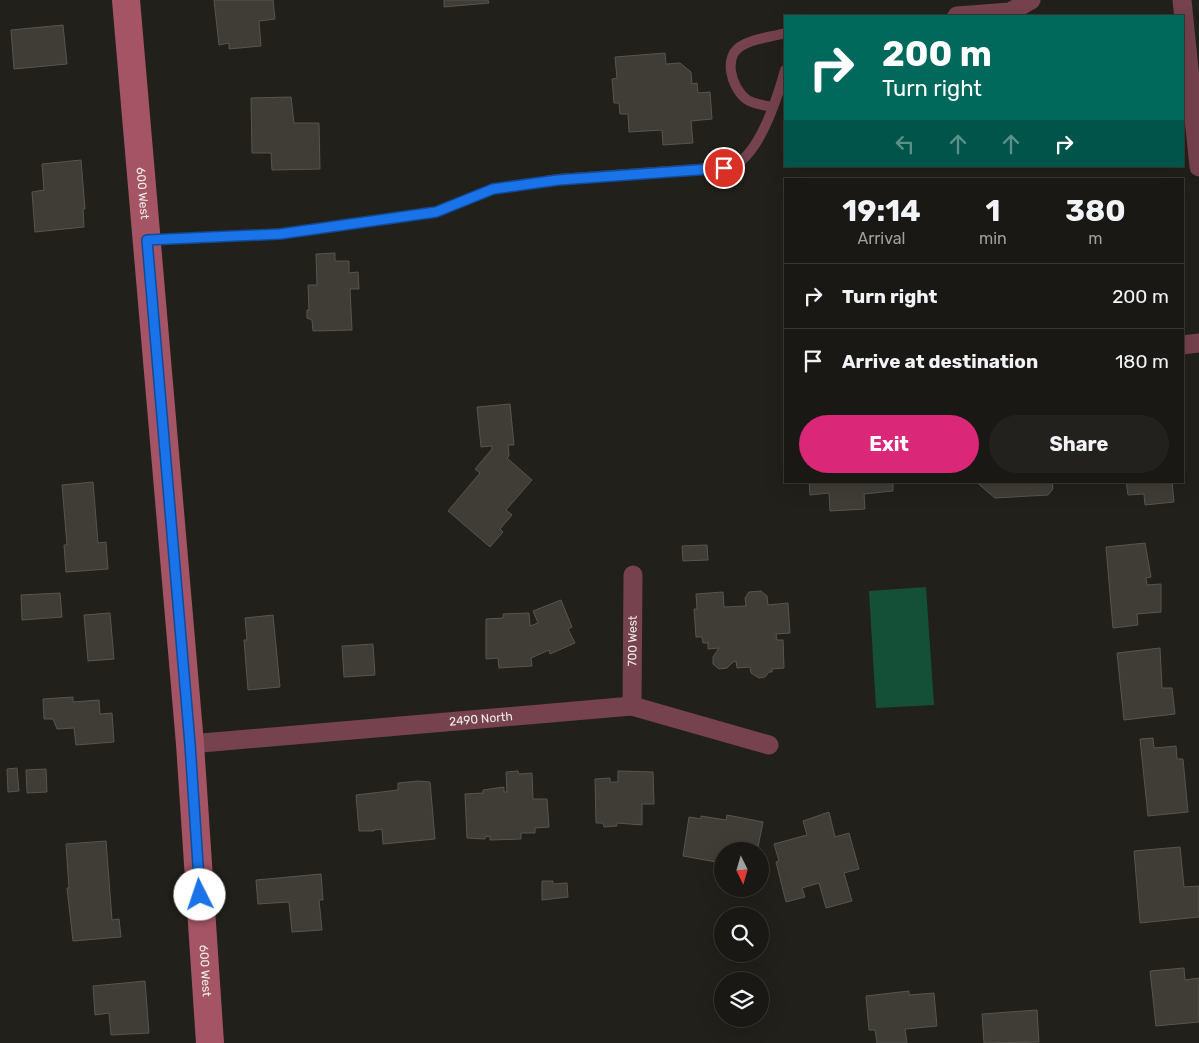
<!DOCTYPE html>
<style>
:root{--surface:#1a1814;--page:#23211d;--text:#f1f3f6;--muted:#9fa0a0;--line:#383734;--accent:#db2777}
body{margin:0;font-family:Rubik,sans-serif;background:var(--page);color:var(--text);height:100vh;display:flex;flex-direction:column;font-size:19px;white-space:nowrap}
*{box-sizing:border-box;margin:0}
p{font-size:16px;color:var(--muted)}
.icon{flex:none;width:28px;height:28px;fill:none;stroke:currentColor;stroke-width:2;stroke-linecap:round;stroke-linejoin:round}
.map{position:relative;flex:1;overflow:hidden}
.side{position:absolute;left:784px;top:178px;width:400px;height:305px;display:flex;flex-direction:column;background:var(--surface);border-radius:0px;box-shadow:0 5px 20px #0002,0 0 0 1px var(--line)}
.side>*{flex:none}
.hud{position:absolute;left:784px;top:15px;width:400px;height:152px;border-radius:0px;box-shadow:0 5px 20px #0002,0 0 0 1px var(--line);background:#00695c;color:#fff;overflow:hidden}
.needle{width:32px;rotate:175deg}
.controls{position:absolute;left:714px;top:842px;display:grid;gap:10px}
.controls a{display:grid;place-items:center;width:55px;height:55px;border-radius:50%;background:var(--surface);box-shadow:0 5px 20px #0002,0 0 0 1px var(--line);font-size:25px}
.pin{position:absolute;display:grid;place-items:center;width:42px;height:42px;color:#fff;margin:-21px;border:2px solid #fff;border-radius:50%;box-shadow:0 1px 5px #0007}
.me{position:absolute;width:55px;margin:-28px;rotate:356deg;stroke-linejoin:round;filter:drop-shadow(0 0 4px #0008)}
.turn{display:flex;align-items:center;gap:18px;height:105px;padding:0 15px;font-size:22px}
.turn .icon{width:65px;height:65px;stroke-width:2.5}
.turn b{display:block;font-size:35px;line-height:42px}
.lanes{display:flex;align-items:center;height:48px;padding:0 15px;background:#0003;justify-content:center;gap:25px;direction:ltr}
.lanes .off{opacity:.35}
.eta{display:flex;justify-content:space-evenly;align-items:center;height:85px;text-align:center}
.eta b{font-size:30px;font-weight:700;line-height:35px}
.action{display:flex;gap:10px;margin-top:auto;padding:10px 15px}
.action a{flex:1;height:58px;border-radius:30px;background:var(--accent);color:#fff;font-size:20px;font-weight:700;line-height:58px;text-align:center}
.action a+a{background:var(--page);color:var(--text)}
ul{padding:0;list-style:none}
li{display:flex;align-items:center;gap:15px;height:65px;padding:0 15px;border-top:1px solid var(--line)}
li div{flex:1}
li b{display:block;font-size:19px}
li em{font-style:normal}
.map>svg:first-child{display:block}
</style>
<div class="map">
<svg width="1199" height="1043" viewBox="0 0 1199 1043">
<rect width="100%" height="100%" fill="#22201a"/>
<path fill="#144f38" d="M926 587 934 705 876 708 869 591Z"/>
<path fill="#3f3d36" stroke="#57554e" d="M214 0H273L275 19 259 21 261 46 229 49V43L219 45Z
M444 0H488L489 3 444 7Z
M63 25 67 64 14 69 11 30Z
M665 53 666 64 680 63 691 72 692 84 697 83 698 93 710 92 712 119 691 121 693 143 663 145 662 130 629 132 628 114H620L619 103H614L612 79 617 78 615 57Z
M291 97 294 123H319L320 169 272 170 271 153H252L251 98Z
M81 160 85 209H83L84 227 35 232 32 192 44 190 42 164Z
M335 253V261H349V273L358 272 359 289H350L352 330 313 331 312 320 307 318V310H309L308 285H317L316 254Z
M510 404 514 445H508L509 456 507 458 532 480 506 510 512 515 500 529 503 532 490 547 448 511 480 473 475 469 492 449V446L481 447 477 407Z
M809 481H893V491L864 494 865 509 830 511 829 493 810 495Z
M975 481H1052L1053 489 1048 495 995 498Z
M1126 481H1172L1174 502 1145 505 1144 494 1128 495Z
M93 482 98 543 106 542 108 569 66 572 64 545H67L62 485Z
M1145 543 1151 577 1146 578 1147 585 1161 584V612L1137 614 1138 625 1113 628 1106 547Z
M707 545 708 560 683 561 682 546Z
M761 591 767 596 768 605 788 603 790 633 776 634 777 640H783L784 668 772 669V672H769L765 677 759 678 751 673 750 667 737 668 736 661 733 662 727 668 719 669 713 664V657L719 648 708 649V643H703L702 637H696L694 609H697L696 594 723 592 724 607 746 606 745 598 749 592Z
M60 593 62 617 22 620 21 595Z
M561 600 572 627 568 629 575 643 550 654 549 650 531 658 532 666 499 668 498 658 486 659V619L503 618V614L529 613 530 626 538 623 533 611Z
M110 613 114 659 88 661 84 615Z
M273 615 280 687 248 690 244 640H247L245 618Z
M373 644 375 675 344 677 342 646Z
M1160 648 1162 688H1172L1175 714 1124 720 1117 653Z
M73 697V702L99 700 100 714 112 713 114 742 76 745 74 728 57 729 53 719H44L43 699Z
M1153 738 1154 748 1176 746 1177 759H1183L1188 812 1148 816 1140 739Z
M17 768 19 791 8 792 7 769Z
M46 769 47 792 27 793 26 770Z
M518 771 519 774 532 773 533 799H547L549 827 535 828V833H521V839L490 840V836L485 837V839L467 838 465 794 483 793V790L504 787V792H507L506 772Z
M618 771 653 772 654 804H642V825L617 823V826L604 827 603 823H596L595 779 610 778V782H618Z
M418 781 430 782 435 839 383 844 382 829 374 830V831H359L356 795 398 790V783Z
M829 812 835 837 849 833 859 869 844 873 852 901 826 908 819 883 802 888 805 897 786 902 776 862 779 861 774 844 807 835 803 821Z
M727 815 763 822 758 847 746 845 745 851H722V863L683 856 689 817 701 819V816L726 820Z
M106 841 112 920 119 919 121 937 73 941 67 888H69L66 844Z
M1180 847 1184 887 1199 886V917L1140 923 1134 851Z
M321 874 323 900H319L322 930 292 932 289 902 258 904 256 880Z
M542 881H553V884L567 883 568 897 542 900Z
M1184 968 1185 980 1199 978V1022L1156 1026 1150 971Z
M145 981 149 1033 111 1035 109 1013 95 1015 93 986Z
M909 991V995L934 993 937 1026 905 1029 907 1043H877L875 1030H869L866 996Z
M1037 1010 1039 1042 984 1043 982 1014Z"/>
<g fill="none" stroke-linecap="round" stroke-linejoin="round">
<path stroke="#75424d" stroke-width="10" d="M772 107C764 105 752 104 746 99 731 87 722 55 743 45 755 38 772 37 785 33
M148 240 280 234 436 212 493 189 558 179 724 167C730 165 737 164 742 160 763 142 778 96 785 70"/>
<g stroke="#75424d" stroke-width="19">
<path d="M1182 0 1199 167"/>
<path d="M957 16 1010 12 1031 0"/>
<path d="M1182 345 1199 343"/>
<path id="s1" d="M632 706 633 575"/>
<path id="s2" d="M190 744 632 706 769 745"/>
</g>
<path stroke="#a45465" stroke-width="28" id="s3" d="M126 0 190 744 210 1043"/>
</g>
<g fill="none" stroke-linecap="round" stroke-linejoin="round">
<g stroke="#114b97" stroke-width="12">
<path id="route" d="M200 895 190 744 147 240 280 234 436 212 493 189 558 180 724 168"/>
</g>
<use href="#route" stroke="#1a73e8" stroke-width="9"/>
</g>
<g text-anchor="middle" stroke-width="4.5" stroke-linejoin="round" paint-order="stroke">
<g font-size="12" fill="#efede9" stroke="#22201a">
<text dy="4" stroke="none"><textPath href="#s3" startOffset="194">600 West</textPath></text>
<text dy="4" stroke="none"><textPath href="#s1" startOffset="65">700 West</textPath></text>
<text dy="4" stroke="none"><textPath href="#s2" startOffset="292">2490 North</textPath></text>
<text dy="4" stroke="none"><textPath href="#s3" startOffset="974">600 West</textPath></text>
</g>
</g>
</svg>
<div class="controls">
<a><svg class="needle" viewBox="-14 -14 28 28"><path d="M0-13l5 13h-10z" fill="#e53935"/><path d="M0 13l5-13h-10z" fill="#9fa0a0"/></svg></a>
<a><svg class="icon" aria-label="search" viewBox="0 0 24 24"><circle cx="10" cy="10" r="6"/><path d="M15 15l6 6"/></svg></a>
<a><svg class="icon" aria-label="layers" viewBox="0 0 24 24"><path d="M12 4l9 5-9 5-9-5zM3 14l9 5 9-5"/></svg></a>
</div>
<div class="pin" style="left:724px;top:168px;background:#d93025"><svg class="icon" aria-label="arrive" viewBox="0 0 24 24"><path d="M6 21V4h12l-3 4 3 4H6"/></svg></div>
<svg class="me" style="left:200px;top:895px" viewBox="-20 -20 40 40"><circle r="19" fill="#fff"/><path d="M0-13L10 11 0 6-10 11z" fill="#1a73e8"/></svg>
<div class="hud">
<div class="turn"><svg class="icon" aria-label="right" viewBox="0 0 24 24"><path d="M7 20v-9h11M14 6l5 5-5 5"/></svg><div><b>200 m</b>Turn right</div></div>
<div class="lanes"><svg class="icon off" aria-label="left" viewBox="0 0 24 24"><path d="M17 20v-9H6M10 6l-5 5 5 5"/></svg><svg class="icon off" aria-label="ahead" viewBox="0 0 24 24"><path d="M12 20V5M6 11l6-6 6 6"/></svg><svg class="icon off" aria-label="ahead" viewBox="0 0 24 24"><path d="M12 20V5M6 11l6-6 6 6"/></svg><svg class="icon" aria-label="right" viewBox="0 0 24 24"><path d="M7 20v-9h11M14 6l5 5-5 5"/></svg></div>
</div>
<section class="side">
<div class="eta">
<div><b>19:14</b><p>Arrival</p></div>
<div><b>1</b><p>min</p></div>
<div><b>380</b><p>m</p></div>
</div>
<ul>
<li><svg class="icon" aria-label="right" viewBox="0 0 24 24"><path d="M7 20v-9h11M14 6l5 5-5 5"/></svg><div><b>Turn right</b></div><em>200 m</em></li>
<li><svg class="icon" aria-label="arrive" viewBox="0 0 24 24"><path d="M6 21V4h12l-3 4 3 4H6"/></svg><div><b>Arrive at destination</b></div><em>180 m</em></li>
</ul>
<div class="action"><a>Exit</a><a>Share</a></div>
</section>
</div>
